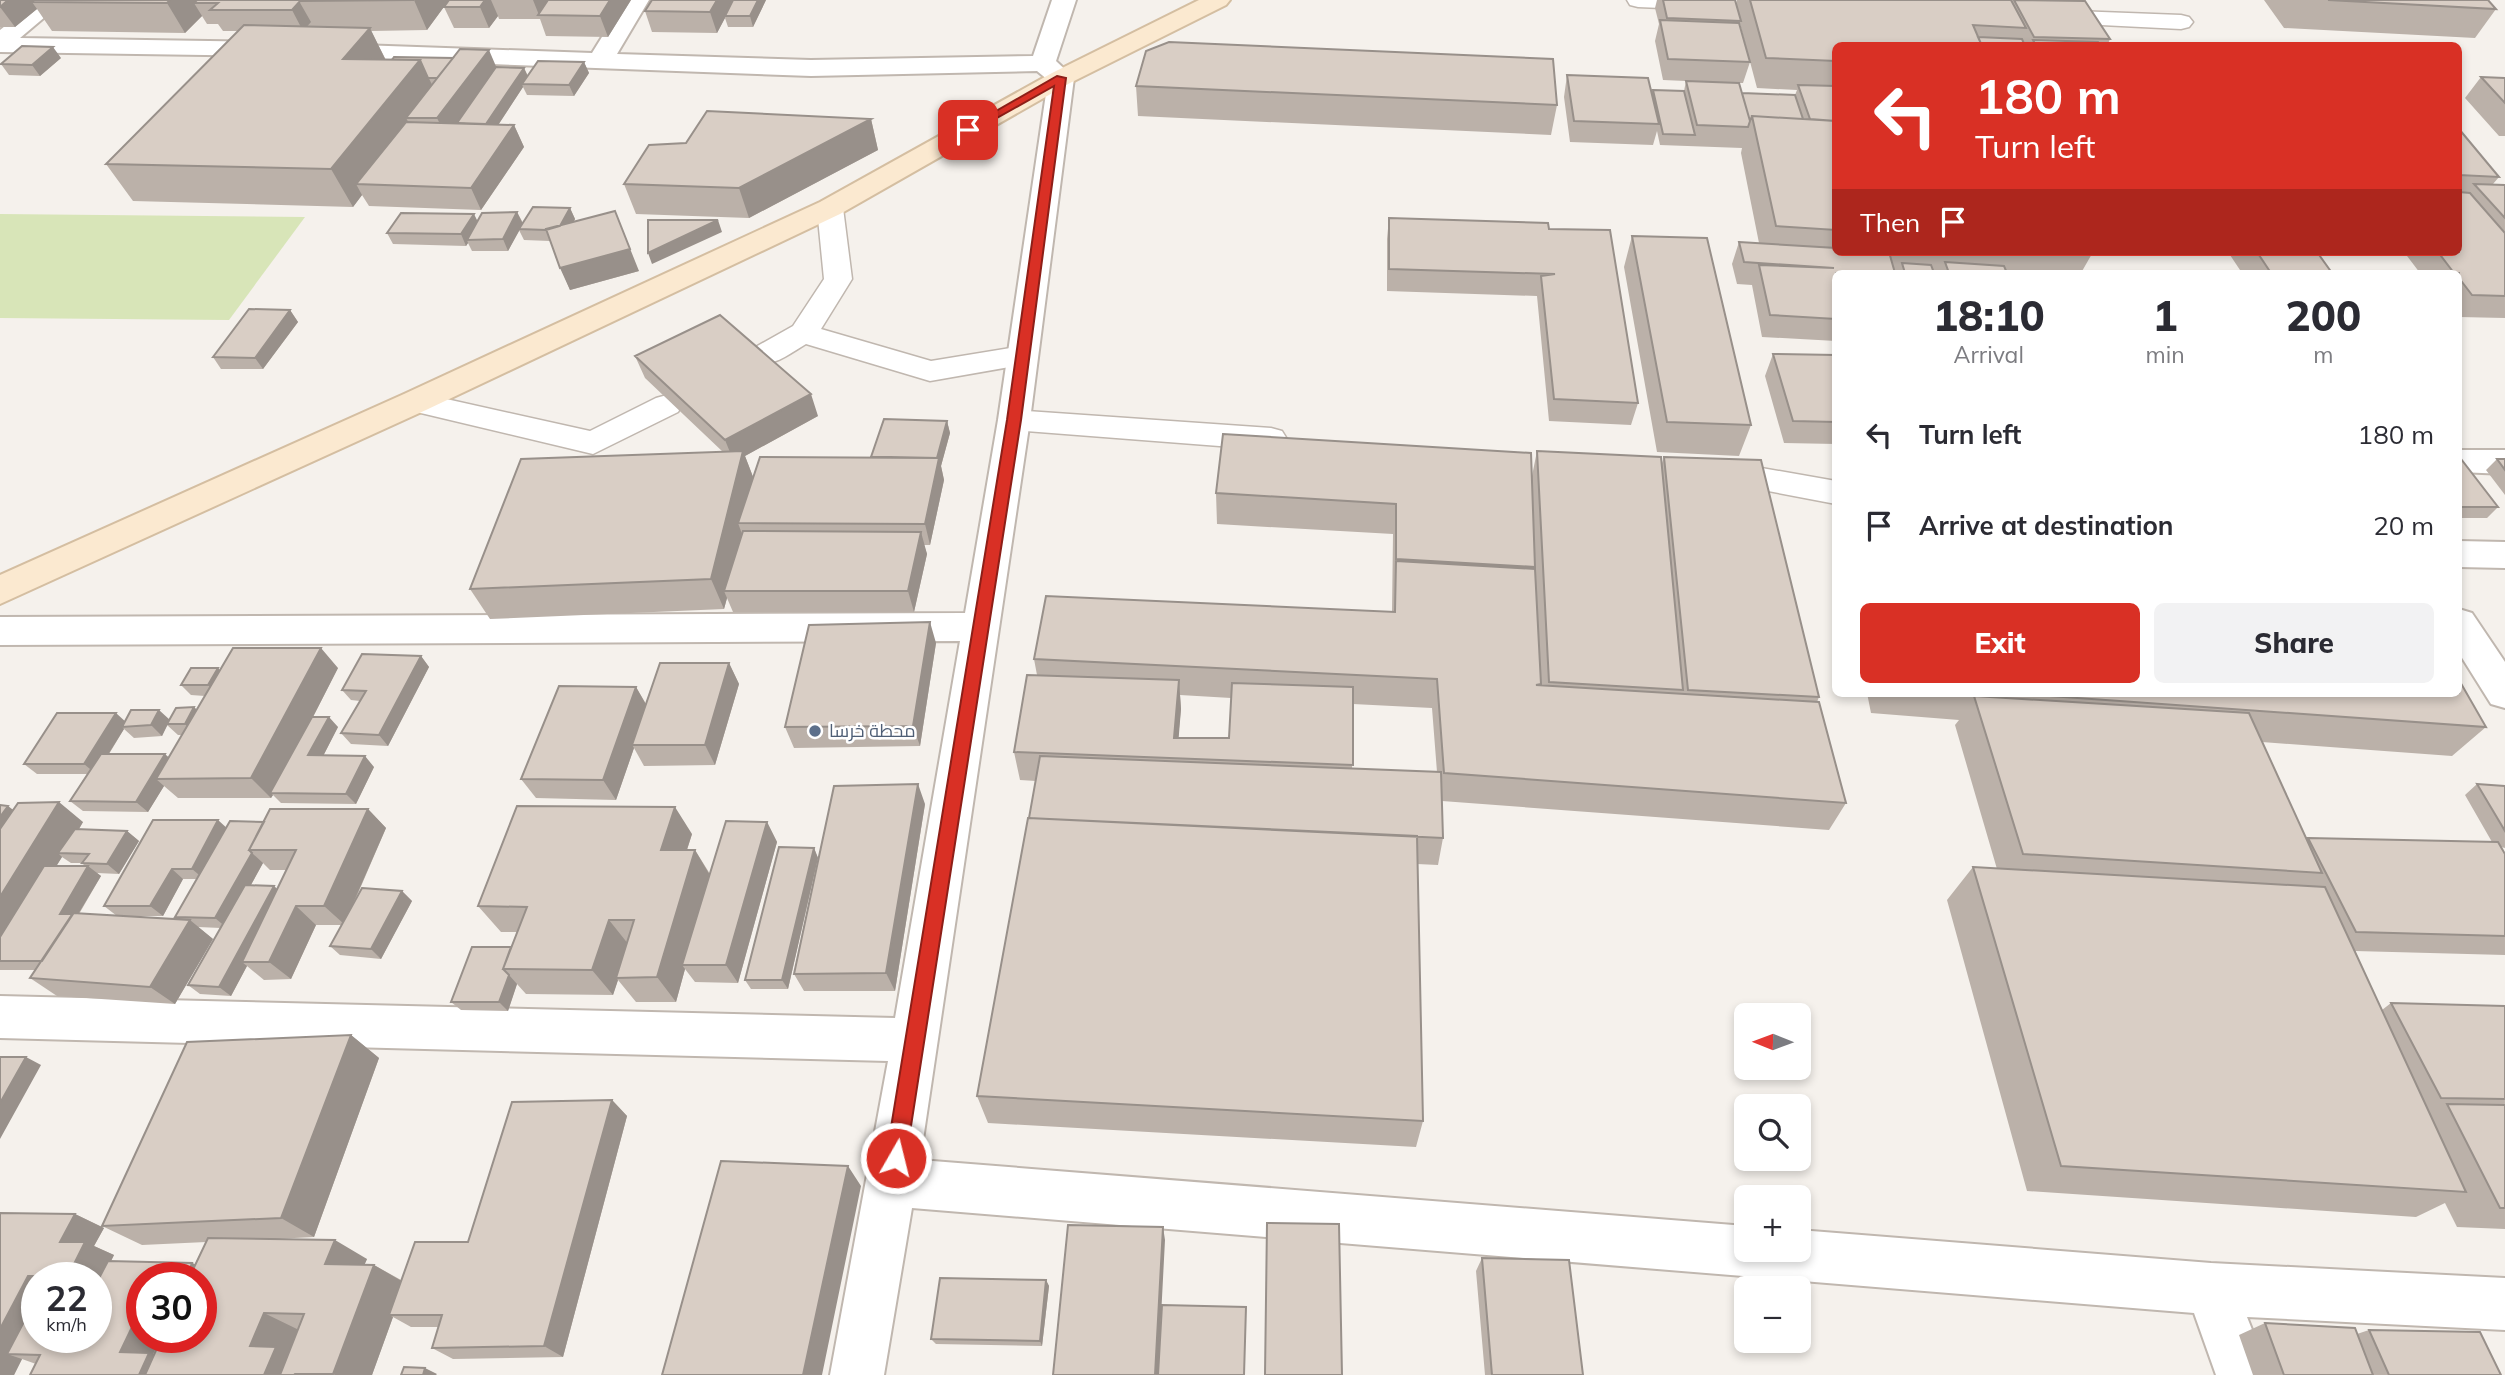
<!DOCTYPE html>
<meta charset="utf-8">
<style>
:root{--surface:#fff;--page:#f2f2f3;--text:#2b2b33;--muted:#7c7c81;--accent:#d93025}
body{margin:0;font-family:Mulish,Cairo,sans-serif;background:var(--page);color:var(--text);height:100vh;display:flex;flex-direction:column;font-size:26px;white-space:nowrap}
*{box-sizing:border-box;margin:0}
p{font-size:23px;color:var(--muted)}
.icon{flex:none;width:38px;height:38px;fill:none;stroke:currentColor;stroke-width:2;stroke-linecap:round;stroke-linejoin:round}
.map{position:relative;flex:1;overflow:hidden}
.sheet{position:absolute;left:1832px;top:270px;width:630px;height:427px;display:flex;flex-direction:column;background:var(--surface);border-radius:10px;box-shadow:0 4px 10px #0003}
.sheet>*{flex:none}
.hud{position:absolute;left:1832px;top:42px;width:630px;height:214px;border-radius:10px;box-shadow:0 4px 10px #0003;background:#d93025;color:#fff;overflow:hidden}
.needle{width:46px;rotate:271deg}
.fabs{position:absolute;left:1734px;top:1003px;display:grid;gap:14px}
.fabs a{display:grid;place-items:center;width:77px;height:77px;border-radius:10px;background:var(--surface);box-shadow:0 4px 10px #0003;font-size:35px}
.speed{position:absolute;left:21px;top:1262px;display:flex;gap:14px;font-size:35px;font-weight:700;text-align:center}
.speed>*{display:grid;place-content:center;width:91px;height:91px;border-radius:50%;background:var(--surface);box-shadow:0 4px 10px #0003;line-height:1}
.speed small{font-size:18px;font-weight:400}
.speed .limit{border:10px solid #d22;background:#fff;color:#111}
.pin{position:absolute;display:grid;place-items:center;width:60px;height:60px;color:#fff;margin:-30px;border-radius:14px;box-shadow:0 4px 10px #0006}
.me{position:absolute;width:77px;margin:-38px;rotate:8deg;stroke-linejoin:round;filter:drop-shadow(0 0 5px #0008)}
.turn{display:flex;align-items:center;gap:24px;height:147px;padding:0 28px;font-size:32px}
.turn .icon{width:91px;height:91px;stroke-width:2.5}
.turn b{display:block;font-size:49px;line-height:60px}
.then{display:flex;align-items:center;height:66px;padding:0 28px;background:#0003;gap:14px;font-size:26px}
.eta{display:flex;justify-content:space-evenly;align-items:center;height:119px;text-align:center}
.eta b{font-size:42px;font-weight:800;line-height:49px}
.button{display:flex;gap:14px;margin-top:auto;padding:14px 28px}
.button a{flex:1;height:80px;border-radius:10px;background:var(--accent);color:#fff;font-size:28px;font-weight:800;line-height:80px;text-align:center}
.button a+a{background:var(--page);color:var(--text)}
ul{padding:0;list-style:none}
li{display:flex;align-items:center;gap:21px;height:91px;padding:0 28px}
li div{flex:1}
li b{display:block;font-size:26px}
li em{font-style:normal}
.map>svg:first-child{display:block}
</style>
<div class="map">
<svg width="2505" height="1375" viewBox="0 0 2505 1375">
<rect width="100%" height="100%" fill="#f5f1ec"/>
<path fill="#d8e5b8" d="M0 214 305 217 229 320 0 318Z"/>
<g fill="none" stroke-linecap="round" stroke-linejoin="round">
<g stroke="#c0b7af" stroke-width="3">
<path id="service" d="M1627 0H1717L1719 3 1716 8 1708 10 1638 7 1630 5Z
M2049 10 2181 15 2189 17 2193 22 2189 27 2181 29 2041 22 2038 17 2041 12Z
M830 200 839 202 843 208 852 279 821 329 931 361 1022 346 1033 349 1037 356 1033 363 930 381 806 344C789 354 773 368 752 363L748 356 752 349 793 326 824 279 817 208 821 202Z
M415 392 590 431 656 398 667 395 678 398 682 405 678 412 593 454 404 409 400 402 404 395Z
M1014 410 1271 428 1282 431 1287 439 1282 447 1271 450 1014 430 1003 427 998 420 1003 413Z
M1716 460 1836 481V504L1705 479 1700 471 1705 463Z"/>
</g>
<g stroke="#c0b7af" stroke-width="4">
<path id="minor" d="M38 0H65L20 38 274 42 283 44 286 49 283 54 274 56 0 52V30Z
M625 0H649L617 54 811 60 1033 56 1052 0H1076L1056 61 1074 78 1030 420 920 1160 1746 1226V1250H1799V1230L2211 1263 2505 1278V1330L2247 1317 2270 1375H2216L2194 1313 912 1208 884 1375H830L888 1061 0 1038V996L895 1018 960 641 0 645V617L965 613 998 420 1048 80 1037 71 811 76 331 58 322 56 319 51 322 46 331 44 592 53Z
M2459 450H2505V474L2459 472Z
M2459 541 2505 542V568L2459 567Z
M2459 609 2472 613 2505 662V708L2491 704 2459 653Z"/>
</g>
<g stroke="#d4bea1" stroke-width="4">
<path id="secondary" d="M1199 0H1230L1226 5 1070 83 840 214 426 410 0 604V575L404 394 820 202 1052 73Z"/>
</g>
<use href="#service" fill="#fff" fill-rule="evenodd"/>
<use href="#minor" fill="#fff" fill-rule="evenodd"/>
<use href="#secondary" fill="#fbe9d0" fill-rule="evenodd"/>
</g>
<path fill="#bbb1a9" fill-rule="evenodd" d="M0 0H449L427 30 371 31 386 60 497 67 524 68 528 76 584 62 589 73 574 96 527 95 523 87 498 125H514L524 147 481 210 369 206 362 195 353 207 133 201 106 164 238 31H223L218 24H207L202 16 185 33 52 31 37 9 15 27H0Z
M449 0H631L608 37 546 36 540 19H499L498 16 489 28H454L444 7Z
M652 0H766L753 27H728L725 18 717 33 652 32 645 11Z
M1657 0H1735L1736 4 1737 0H2071L2110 39 2107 46H1836V252H2093L2081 273H1836V341L1762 337 1752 285 1737 284 1732 264 1739 242 1759 243 1741 153 1742 148 1660 145 1657 131 1653 145 1570 142 1564 97 1567 75 1652 95 1653 90 1684 91 1686 81 1663 80 1655 41 1659 24 1655 8ZM1740 24 1757 88 1797 90 1795 95 1742 93 1739 83H1743L1750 62 1740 26Z
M2264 0H2488L2496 9 2475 38 2284 28Z
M61 58 40 76 9 75 1 64Z
M2481 77 2505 78V136H2499L2465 98Z
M1136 86 1557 105 1551 135 1138 116Z
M871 119 878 150 749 218 636 214 624 184 686 143Z
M2459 129 2499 177 2493 184 2505 185V318L2459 317V273H2420L2404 252H2459Z
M570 208 575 219 574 222 639 271 570 290 550 241 524 240 519 230 508 251H472L468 243 466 246 393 244 387 233 477 221 517 212 523 223Z
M1389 218 1549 229 1638 403 1631 425 1549 421 1537 296 1387 291V239Z
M1632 236 1751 425 1739 456 1657 452 1624 267Z
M2228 252H2317L2332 273H2242Z
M290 310 298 322 263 369H221L213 357Z
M1773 354 1836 355V444L1784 443 1765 376Z
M635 356 818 416 745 456 753 477 871 457 947 421 950 433 941 466 944 480 930 545H924L927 554 914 612H733L727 598 724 609 490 619 470 589 723 452 645 378Z
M1537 451 1661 466 1664 457 1819 697 1817 702 1846 803 1829 830 1442 801 1443 838 1438 865 1417 864 1423 1121 1416 1147 988 1123 977 1096 1036 781 1020 780 1014 752 1037 675 1034 659 1392 612 1393 534 1217 524 1216 493 1532 476ZM1180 695 1231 698 1229 738H1178L1181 709ZM1353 704 1432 708 1437 772 1352 769Z
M2459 459 2498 507 2487 518H2459Z
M2497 459H2505V495L2486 470Z
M936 643 920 746 794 748 785 727Z
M421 656 429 667 388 746 351 744 341 733 360 701 351 700 342 690Z
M729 663 739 684 715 765 644 766 634 748 616 800 536 798 521 779 636 687 646 704Z
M338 668 313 717 338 727 323 756 374 767 356 804 281 803 273 795 271 798H178L164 786 148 812 83 811 70 801 87 774H37L24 764 125 721 169 720 194 707 197 710 205 696 191 695 181 685 219 670ZM167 725 178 735H182L169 757 109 754 124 729 134 738 162 736Z
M1867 693H2459L2486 727 2452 756 2262 742 2306 839 2308 838 2492 842 2465 795 2477 784 2505 786V848L2501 847 2505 854V955L2355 951 2382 1010 2391 1003 2505 1006V1229L2457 1227 2445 1203 2416 1217 2027 1191 1947 900 1973 867 1997 869 1955 725 1959 720 1871 713Z
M925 804 895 991H804L794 974Z
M0 805 13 810 83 822 79 829 127 831 139 841 119 874 97 873 101 876 79 914 179 920 175 917 197 879H183L163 916H117L104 906 227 828 368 809 386 828 353 905 402 891 412 901 381 959 340 955 330 946 342 925H316L291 979 264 980 247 966 231 996 200 994 188 985 221 928 198 927 213 939 175 1004 57 996 30 978 35 970H0ZM62 857 71 863H82L85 866H56ZM263 863 270 870H287L277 889 251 885Z
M767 822 777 842 738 983 695 982 685 969 676 1002H636L618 980 613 995 526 994 517 984 508 1011 461 1010 451 1002 511 947 517 932H501L478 906 692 834 687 850H695L710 874Z
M814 848 818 858 788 989H751L745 980Z
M351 1035 379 1058 314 1237 275 1239 367 1259 364 1265H374L401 1280 468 1242 612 1100 627 1116 563 1357 453 1359 432 1348 438 1327H411L393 1317 372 1375H30L36 1364 22 1359 14 1375H0V1213L75 1214 104 1228 94 1246 114 1255 111 1261 192 1263 195 1264 206 1242 142 1245 102 1226ZM37 1278H96V1337H37ZM142 1278 201 1337H142Z
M1482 1258 1583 1375H1485L1476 1271Z
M1046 1280 1049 1286 1042 1346 936 1344 931 1339Z
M2265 1323 2357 1334 2369 1330 2501 1375H2253L2239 1335Z"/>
<path fill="#98908a" d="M8 0H48L32 2 37 9 15 27 0 7Z
M170 0H217L194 3 202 16 185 33 167 3Z
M414 0H449L427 30Z
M485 0H491L498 16 489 28 480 7Z
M533 0H551L539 15Z
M610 0H631L608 37 600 16Z
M717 0H735L725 16V18L717 33 710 12Z
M758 0H766L753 27 750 16Z
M299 1 311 22 303 31 292 10Z
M370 28 388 65 343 59Z
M53 47 61 58 40 76 32 65Z
M489 50 498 71 448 140 437 118Z
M420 60 438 97 406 118 413 130 356 184 362 195 353 207 331 169Z
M584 62 589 73 574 96 569 85Z
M524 68 529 79 522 84 523 87 489 139 484 128Z
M871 119 878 150 749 218 739 188Z
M514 125 524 147 481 210 471 188Z
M570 208 575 219 563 241 557 230Z
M615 211 639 271 570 290 560 268Z
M517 212 523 224 508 251 503 239Z
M474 214 480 226 467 240 468 243 466 246 461 234Z
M718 220 722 232 652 264 648 253Z
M290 310 298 322 263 369 255 358Z
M811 394 818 416 745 456 755 482 738 523 742 534 724 591 727 598 724 609 711 579 734 462 725 440Z
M947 421 950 433 941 466 944 480 930 545 925 524 937 459Z
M921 532 927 554 914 612 908 591Z
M930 622 936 643 920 746 913 726Z
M321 648 338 668 274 793H270L273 795 271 798 251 778Z
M421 656 429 667 388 746 379 735Z
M729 663 739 684 715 765 705 745Z
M218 668 228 679 218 696 208 685Z
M1179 680 1181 709 1177 758 1174 738Z
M636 687 648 708 632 745 634 748 616 800 603 780Z
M194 707 205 718 195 735 185 724Z
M159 710 170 720 162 736 151 725Z
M116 713 128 724 122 727 124 729 96 774 84 764Z
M329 717 338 727 318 766 308 755Z
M165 754 177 765 156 779 164 786 148 812 136 802Z
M365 756 374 767 356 804 346 794Z
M918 784 925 804 895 991 886 973Z
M59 802 83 822 64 854 58 853 62 857 5 950 0 947V897Z
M8 806 33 825 0 853V817Z
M675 807 692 834 678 877 661 850Z
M368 809 386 828 344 924 324 906Z
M218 820 229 830 204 879 192 869Z
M767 822 777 842 738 983 726 965Z
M127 831 139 841 119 874 107 864Z
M814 848 818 858 788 989 782 980Z
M695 850 711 877 682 965 685 969 676 1002 657 977Z
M252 853 263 863 227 928 215 918Z
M88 866 101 876 77 916 60 914Z
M172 869 183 879 163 916 150 906Z
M274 886 285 896 242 962 247 966 231 996 219 987Z
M402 891 412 901 381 959 371 949Z
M296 906 316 925 291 979 269 962Z
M190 920 213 939 175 1004 150 987Z
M609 920 629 945 616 978 618 980 613 995 592 970Z
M509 975 517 984 508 1011 499 1002Z
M351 1035 379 1058 314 1237 281 1218Z
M26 1057 41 1065 0 1139V1103Z
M612 1100 627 1116 563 1357 544 1346Z
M848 1166 861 1186 822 1375H803Z
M75 1214 104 1228 94 1246 114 1255 97 1289 96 1288V1278H70L68 1276 60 1242Z
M1163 1227 1165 1240 1158 1375H1155Z
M335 1240 367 1259 357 1282 325 1264Z
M192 1263 219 1276 186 1278Z
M374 1265 405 1283 389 1315 393 1317 372 1375H335L333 1374Z
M28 1276 37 1279V1331L7 1354 22 1359 14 1375H0V1329Z
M1046 1280 1049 1286 1042 1346 1040 1341Z
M264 1313 299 1330 295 1374 298 1375H264L250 1346Z
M132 1327 142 1331V1337H157L161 1338 153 1354 178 1364 172 1375H139L120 1352Z
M425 1368 437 1374 436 1375H423Z"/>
<path fill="#d9cec5" stroke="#98908a" stroke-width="2" d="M0 0H8L0 7Z
M34 0H170L167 3 32 2Z
M197 0H301L292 10H210L218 3H194Z
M301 0H414L299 1Z
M449 0H485L480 7H444Z
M548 0H610L600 16 538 15Z
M652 0H717L710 12 645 11Z
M733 0H758L750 16H725Z
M1663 0H1735L1741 21 1667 18Z
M1750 0H2011L2026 28 1973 25 1982 46H1836V61L1766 58Z
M2014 0 2085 1 2110 39 2034 37Z
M2328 0H2488L2496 9Z
M1660 20 1739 23 1750 62 1668 59Z
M244 25 370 28 343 59 420 60 331 169 106 164Z
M1978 37 2022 39 2025 46H1982Z
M2033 40 2098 42 2100 46H2036Z
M1169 42 1553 59 1557 105 1136 86 1146 51Z
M22 46 53 47 32 65 1 64Z
M460 49 489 50 437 118H406Z
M394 57 453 58 437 78H428L420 60H392Z
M538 61 584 62 569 85 522 84Z
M496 67 524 68 486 124 457 123Z
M1567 75 1648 78 1659 124 1574 121Z
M2481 77 2505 78V103Z
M1686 81 1739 83 1750 121 1748 127 1697 125Z
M1798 85 1836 86V121L1810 119Z
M1653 90 1684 91 1695 135 1663 134Z
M1742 93 1795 95 1803 119 1752 116 1750 121Z
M707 111 871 119 739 188 624 184 649 145 686 143Z
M1752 116 1836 121V230L1776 226Z
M406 122 514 125 471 188 356 184Z
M2459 129 2499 177 2459 175Z
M2474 184 2505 185V218Z
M2459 192 2470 193 2505 233V296L2472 295 2459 278V273H2454L2438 252H2459Z
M533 207 570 208 560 226 546 230 519 229Z
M615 211 630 249 560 268 546 229Z
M517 212 503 239 467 240 482 213Z
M401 213 474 214 461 234 387 233Z
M1389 218 1548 223 1549 229 1610 230 1638 403 1554 399 1541 276 1555 274 1389 269Z
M648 220H718L648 253Z
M1632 236 1707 238 1751 425 1667 422Z
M1739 242 1836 248V252H1889L1895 273H1836V319L1770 315 1759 265 1834 268 1744 262Z
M2257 252H2317L2332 273H2271Z
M1945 262 2004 266 2007 273H1949Z
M1902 263 1931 265 1934 273H1905Z
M249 309 290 310 255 358 213 357Z
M720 315 811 394 725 440 635 356Z
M1773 354 1836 355V422L1793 421Z
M884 419 947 421 937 458 871 457Z
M1223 434 1531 453 1535 567 1396 559V504L1216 493Z
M743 451 711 579 470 589 521 459Z
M1537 451 1661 457 1683 690 1549 682Z
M760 457 939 458 925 524 738 523Z
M1664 457 1761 460 1819 697 1688 690Z
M2459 459H2461L2498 507H2459Z
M2497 459H2505V470Z
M743 531 921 532 908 591H724Z
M1396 561 1535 569 1541 684 1536 685 1819 702 1846 803 1444 773 1437 679 1034 659 1046 596 1395 612Z
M930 622 913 726 785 727 809 625Z
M233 648H321L251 778 156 779Z
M362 654 421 656 379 735 341 733 366 691 342 690Z
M660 663H729L705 745H632Z
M191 668H218L208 685H181Z
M1027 675 1179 680 1174 738H1229L1232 683 1353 687V765L1014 752Z
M2459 680 2486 727 2009 693H2459Z
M559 686 636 687 603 780 521 779Z
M1974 696 2249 713 2322 873 2023 854Z
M194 707 185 724H167L176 708Z
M131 710H159L151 725 122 727Z
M57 713H116L84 764H24Z
M312 717H329L308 755 365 756 346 794 270 793Z
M101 754H165L136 802 70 801Z
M1040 756 1441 772 1443 838 1029 818Z
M918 784 886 973 794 974 834 786Z
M2477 784 2505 786V831Z
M59 802 0 897V829L18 803Z
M0 805 8 806 0 817Z
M517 806 675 807 661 850H695L657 977 616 978 634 920H609L592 970 503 969 527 907 478 906Z
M270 809H368L324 906H296L269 962H242L296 850H249Z
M1028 818 1417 836 1423 1121 977 1096Z
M153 820H218L192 869H172L150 906H104Z
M230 821 264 822 249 850 252 853 215 918 175 917Z
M726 821 767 822 726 965H682Z
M75 829 127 831 107 864 82 863 89 854 58 853Z
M2308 838 2498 842 2505 854V936L2356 932Z
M779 847 814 848 782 980H745Z
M44 866H88L60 914H73L42 961H0V937Z
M1973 867 2325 887 2466 1192 2061 1166Z
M245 885 274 886 219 987 188 985Z
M362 888 402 891 371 949 330 946Z
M73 913 190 920 150 987 30 978Z
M472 947H511L503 969 509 975 499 1002H451Z
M2391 1003 2505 1006V1099L2441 1098Z
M351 1035 281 1218 102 1226 187 1042Z
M0 1057H26L0 1103Z
M612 1100 544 1346 432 1348 442 1315H389L415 1242H468L512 1102Z
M2447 1104 2505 1105V1208H2500Z
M721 1161 848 1166 803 1375H662Z
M0 1213 75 1214 60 1242H85L68 1276H28L0 1329Z
M1267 1223 1339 1224 1342 1375H1265Z
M1068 1225 1163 1227 1155 1375H1053Z
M208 1238 335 1240 325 1264 374 1265 333 1374H295L294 1375H280L304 1314 264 1313 250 1346 276 1347 264 1375H145L162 1337H201V1278H189Z
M1482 1258 1569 1260 1583 1375H1492Z
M108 1261 192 1263 186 1278H142V1327H132L120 1352 149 1353 139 1375H30L40 1355 7 1354 37 1297V1337H96V1284Z
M940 1278 1046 1280 1040 1341 931 1339Z
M1162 1305 1246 1307 1244 1375H1158Z
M2265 1323 2355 1328 2373 1375H2284Z
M2369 1330 2480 1332 2501 1375H2389Z
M404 1367 425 1368 423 1375H401Z"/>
<path fill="#d93025" stroke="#8d1f18" stroke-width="2" d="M1057 76 1066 78 1021 420 906 1158 903 1166 896 1169 889 1166 886 1158 1007 420 1054 86 972 132 963 130Z"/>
<circle fill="#5c6f8a" stroke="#fff" stroke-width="2.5" cx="815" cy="731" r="7"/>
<g text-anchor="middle" stroke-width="5" stroke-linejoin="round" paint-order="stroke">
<g font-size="18" fill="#4e5e75" stroke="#fff" text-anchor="start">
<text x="829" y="737">محطة خرسا</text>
</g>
</g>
</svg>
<div class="fabs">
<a><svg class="needle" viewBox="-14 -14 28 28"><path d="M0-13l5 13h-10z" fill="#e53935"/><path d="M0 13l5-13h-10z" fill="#7c7c81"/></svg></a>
<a><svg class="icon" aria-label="search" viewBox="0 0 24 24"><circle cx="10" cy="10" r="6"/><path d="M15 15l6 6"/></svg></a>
<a>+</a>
<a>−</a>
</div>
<div class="speed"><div>22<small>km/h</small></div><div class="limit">30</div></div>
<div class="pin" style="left:968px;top:130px;background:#d93025"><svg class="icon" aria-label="arrive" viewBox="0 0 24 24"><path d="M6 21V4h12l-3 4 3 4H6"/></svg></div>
<svg class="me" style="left:896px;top:1158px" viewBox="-20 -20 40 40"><circle r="17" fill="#d93025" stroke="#fff" stroke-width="3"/><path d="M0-11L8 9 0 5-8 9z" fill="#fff"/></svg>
<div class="hud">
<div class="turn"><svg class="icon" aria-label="left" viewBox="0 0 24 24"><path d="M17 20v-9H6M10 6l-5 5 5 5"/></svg><div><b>180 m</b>Turn left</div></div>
<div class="then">Then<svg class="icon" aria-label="arrive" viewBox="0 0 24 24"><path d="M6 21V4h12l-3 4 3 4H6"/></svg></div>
</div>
<section class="sheet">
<div class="eta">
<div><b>18:10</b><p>Arrival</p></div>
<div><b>1</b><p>min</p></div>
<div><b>200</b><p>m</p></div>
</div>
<ul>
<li><svg class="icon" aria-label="left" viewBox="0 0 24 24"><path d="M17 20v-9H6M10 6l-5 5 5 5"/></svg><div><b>Turn left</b></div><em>180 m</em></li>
<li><svg class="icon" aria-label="arrive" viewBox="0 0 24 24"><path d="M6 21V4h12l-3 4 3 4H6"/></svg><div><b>Arrive at destination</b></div><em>20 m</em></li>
</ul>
<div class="button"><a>Exit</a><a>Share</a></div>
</section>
</div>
